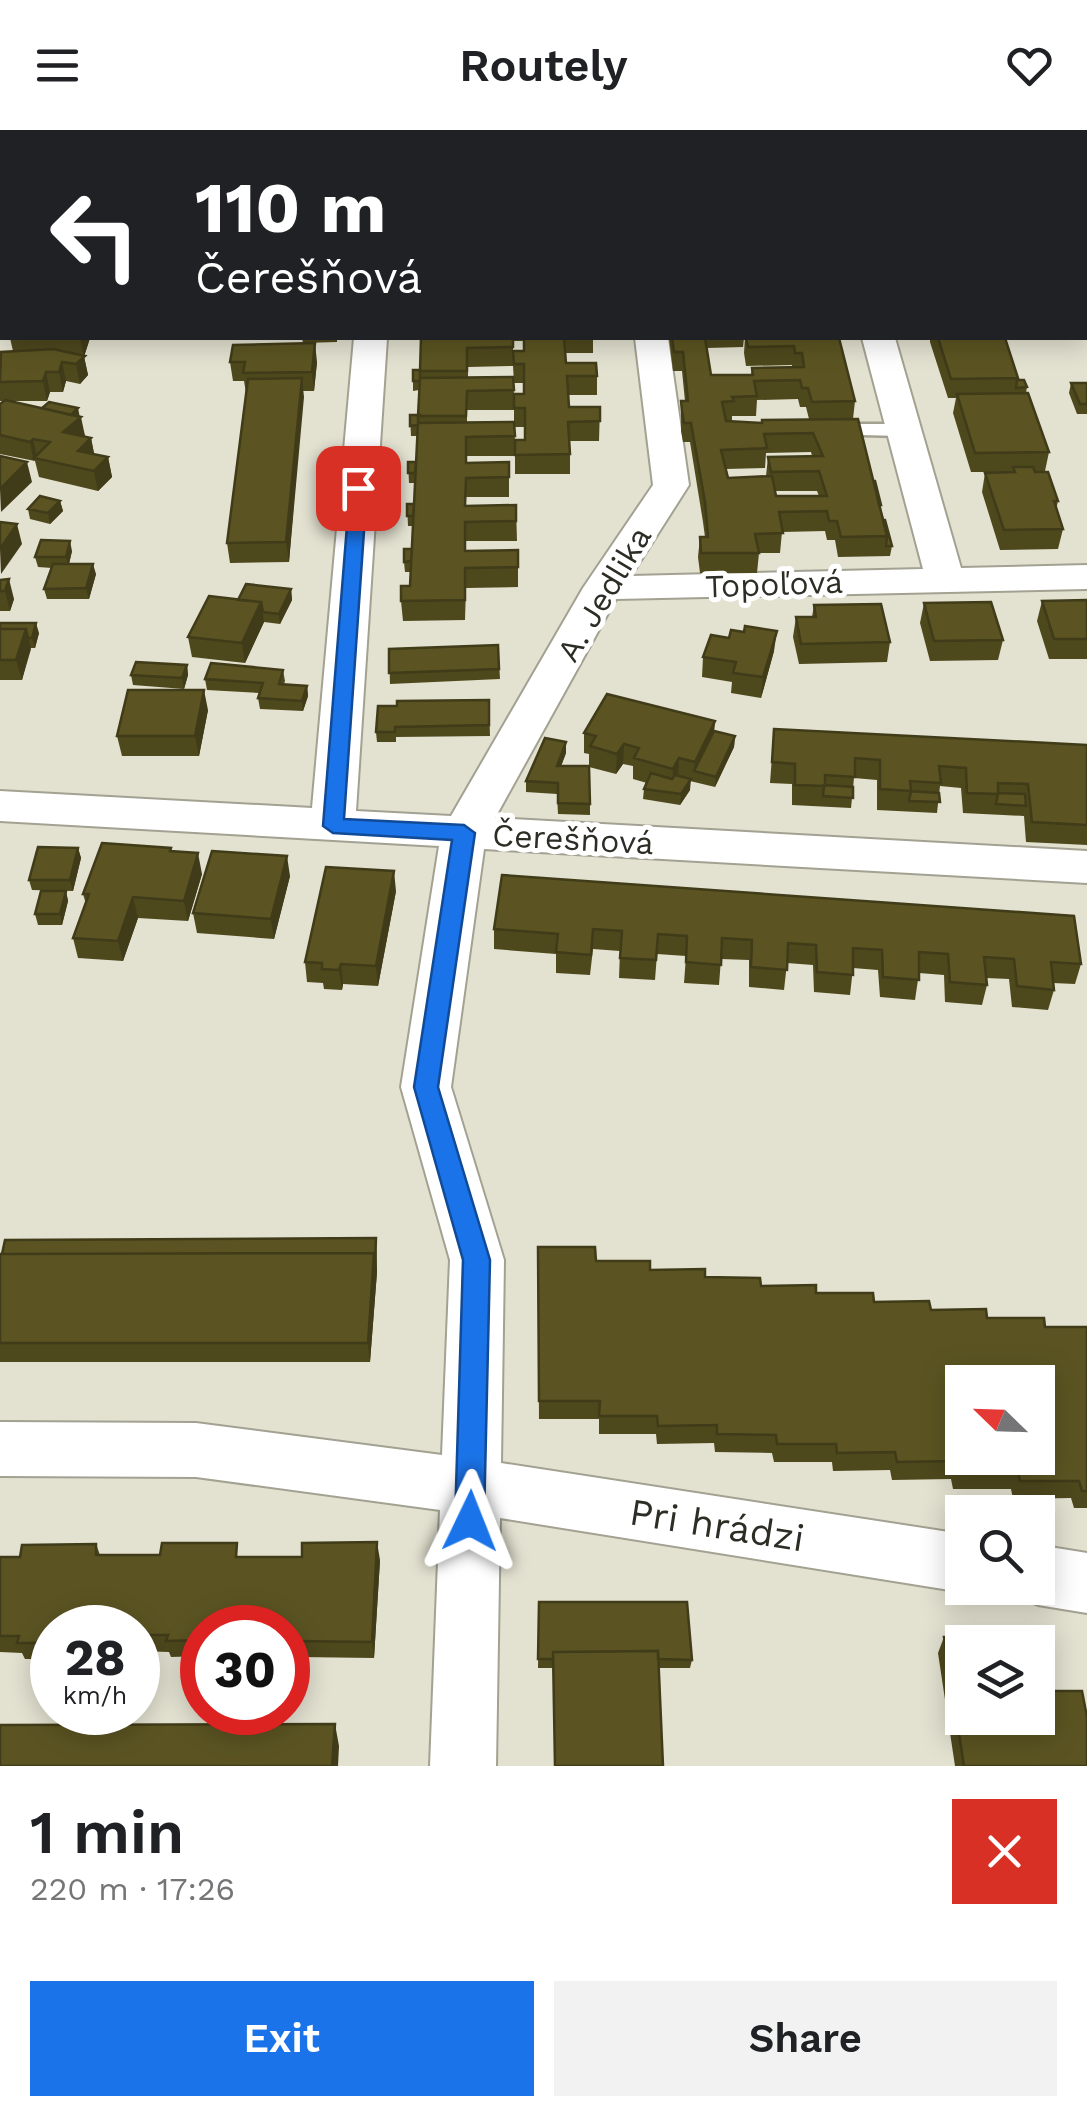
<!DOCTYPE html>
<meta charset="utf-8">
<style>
:root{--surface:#fff;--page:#f2f2f2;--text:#202124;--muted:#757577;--accent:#1a73e8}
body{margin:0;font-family:"Work Sans",sans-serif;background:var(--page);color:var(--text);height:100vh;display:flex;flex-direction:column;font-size:38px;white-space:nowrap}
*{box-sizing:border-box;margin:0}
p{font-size:32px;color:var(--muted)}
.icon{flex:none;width:55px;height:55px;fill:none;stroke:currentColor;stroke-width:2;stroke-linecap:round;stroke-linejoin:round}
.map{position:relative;height:1636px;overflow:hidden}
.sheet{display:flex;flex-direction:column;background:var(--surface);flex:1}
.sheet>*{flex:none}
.banner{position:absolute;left:0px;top:0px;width:1088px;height:210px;box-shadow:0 5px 25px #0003;background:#202124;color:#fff;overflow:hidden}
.needle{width:65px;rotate:293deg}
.tools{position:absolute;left:945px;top:1235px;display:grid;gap:20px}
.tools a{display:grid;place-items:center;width:110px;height:110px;border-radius:0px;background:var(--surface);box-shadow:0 5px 25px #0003;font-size:50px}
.speed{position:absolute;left:30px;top:1475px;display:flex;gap:20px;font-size:50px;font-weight:700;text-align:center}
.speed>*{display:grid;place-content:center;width:130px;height:130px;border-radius:50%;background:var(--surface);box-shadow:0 5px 25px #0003;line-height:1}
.speed small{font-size:25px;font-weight:400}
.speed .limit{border:15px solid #d22;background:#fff;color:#111}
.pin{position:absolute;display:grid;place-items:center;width:85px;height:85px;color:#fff;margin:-42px;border-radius:20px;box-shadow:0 5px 15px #0006}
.me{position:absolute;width:110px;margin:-55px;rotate:2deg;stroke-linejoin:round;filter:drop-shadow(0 0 8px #0008)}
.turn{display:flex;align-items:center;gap:35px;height:210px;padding:0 30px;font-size:45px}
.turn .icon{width:130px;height:130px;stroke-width:2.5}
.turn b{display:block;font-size:70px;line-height:85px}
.round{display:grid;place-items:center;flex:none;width:105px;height:105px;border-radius:0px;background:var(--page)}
.overview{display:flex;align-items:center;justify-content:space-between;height:170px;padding:0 30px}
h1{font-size:60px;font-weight:600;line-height:75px}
.button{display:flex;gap:20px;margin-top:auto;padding:20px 30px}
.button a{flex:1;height:115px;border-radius:0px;background:var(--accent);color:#fff;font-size:40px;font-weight:600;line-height:115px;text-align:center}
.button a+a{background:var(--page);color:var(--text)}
header{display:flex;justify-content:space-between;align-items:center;height:130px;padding:0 30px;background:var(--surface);font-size:45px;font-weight:600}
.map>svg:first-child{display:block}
</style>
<header><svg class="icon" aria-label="menu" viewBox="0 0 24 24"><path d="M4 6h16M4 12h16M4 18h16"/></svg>Routely<svg class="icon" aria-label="heart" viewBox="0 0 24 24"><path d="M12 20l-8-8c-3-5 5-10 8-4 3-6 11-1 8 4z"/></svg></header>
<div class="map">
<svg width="1087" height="1636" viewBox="0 0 1087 1636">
<rect width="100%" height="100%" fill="#e3e1d0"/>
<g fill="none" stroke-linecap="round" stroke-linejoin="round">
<g stroke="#a3a191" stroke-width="5">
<path id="service" d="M827 294H902L911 300 902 306 820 304 818 300Z"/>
</g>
<g stroke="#a3a191" stroke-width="4">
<path id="minor" d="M363 0H391L392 2H364Z
M1085 16H1087V34H1085Z
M354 208H387L356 681 451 686 583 458 653 355 635 208H668L689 355 631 446 923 439 862 208H895L961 438 1087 435V459L616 469 495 688 1087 721V753L484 719 451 957 504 1130 501 1333 962 1404V1458H975L962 1462 500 1388 496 1636H430L440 1380 196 1347 0 1346V1292L196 1293 442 1325 450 1130 401 957 439 716 0 691V661L312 678Z
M1038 1415 1087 1423V1483L1038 1475 1016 1466 1012 1458H1038Z"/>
</g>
<path stroke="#a09e91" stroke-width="4" stroke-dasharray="5 4" stroke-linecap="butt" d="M804 0 808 2"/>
<use href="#service" fill="#fff" fill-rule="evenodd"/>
<use href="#minor" fill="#fff" fill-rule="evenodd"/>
</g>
<path fill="#4e481d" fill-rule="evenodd" d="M89 0H168L166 2Z
M643 0H786L787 2H643Z
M830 0H935L830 1Z
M1085 25 1087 30V197H1085Z
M10 208H90L84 226 88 245 80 254 66 251 63 262H50L47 271H8L79 287 85 306 91 308 94 324 108 327 112 347 98 361 39 347 35 331 0 324V274L4 271H0V225L13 221Z
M302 208H337V212L303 213Z
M421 208H593V223H565L566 233 597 246V265H568L569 277H600L599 311H570V344H515V326H467V333L509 332V367H466V376L516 375 517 411H466V421L518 420V457L466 458 465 490 403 491 401 471 410 456 411 442H405L404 432 412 419 413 396H408L407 374H414L415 353H409L408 332H416L417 306H411L410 285H418L419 260 413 261V251L420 240ZM513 211H523L524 221H513ZM513 236 514 253H524V264H514L513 247H468V237ZM467 280H514V292H467ZM514 297H525V310H515Z
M669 208H744L743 217 707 218 711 245H751L752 238 792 237V235L746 236 744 223 745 208H839L855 271 853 289 881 375V379L892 416 890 426 838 427 835 410H827L825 401 782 402 780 423H759L757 443H700L698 427 700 407H705L703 392 690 312H683L681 301V271H685L682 241H673ZM798 269 800 277H806L809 289 761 293 732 291V286H756L757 270ZM811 322 812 326 768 327 766 346 728 348 726 339 765 338 766 323ZM775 361H817L819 366H776Z
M930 208H1005L1017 250 1027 257 1026 263 1049 322 1045 341 1058 371 1056 380 1063 399 1058 419 1000 420 982 362 985 343 1012 342H971L953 283 956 268H948L930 212Z
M230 232H317L314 261H303L289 432 230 433 227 413 246 263 244 251H233Z
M1071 253H1087V284H1077L1069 263Z
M60 371 63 381 50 394 30 389 28 379Z
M72 421 69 434 96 444 89 469H47L44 459 52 438 38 437 35 427Z
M0 450 14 469 10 481H0Z
M291 459 292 470 280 494 264 492 245 533 192 527 188 507 238 470Z
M1087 470V529H1049L1037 491 1042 471Z
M924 473 1003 510 998 530 930 531 920 493Z
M814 475 890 512 887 532 799 534 793 507 796 487H812Z
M0 493 39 503 35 518H30L22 550H0Z
M498 515 500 549 390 554 389 519Z
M774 521 761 568 731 563 732 552 702 547 703 527Z
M187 535 188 545 184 559 133 555 131 545Z
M283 540 285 551 284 554 307 556 308 566 303 581 260 579 258 568 260 563 207 560 205 549Z
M489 570 490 606 396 607V612H377L376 602 397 576Z
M208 580 199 626H122L117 606Z
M715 591 714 601 735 606 734 617 715 657 690 651V660L680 675 643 669 644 659 647 653 633 649V636L623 634 616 644 589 637V624L584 623V603Z
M774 599 1087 615V715L1026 712 1024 686 963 683 961 658 940 656 937 683 877 680V650L854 648 851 678 792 675V654L770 653Z
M566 623 561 636 590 674V685L558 684 557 664 526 662V651Z
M78 718 81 728 73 761 32 760 29 750Z
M171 718 172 721 202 744 188 791 138 788 123 831 78 828 73 808 86 774 83 764Z
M502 745 1081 834 1075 854 1053 853 1054 860 1048 880 1012 877 1009 849 986 848 987 855 982 875 945 872 944 845 919 843 915 870 880 867 878 840 853 838 850 865 814 862 813 835 787 833 784 860 749 857V830L721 829 719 855 684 853 686 826 657 824 655 850 619 848 620 821 593 819 590 845 556 843V824L494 819V799Z
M290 746 274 809 197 803 193 783Z
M66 761 68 771 62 795H38L35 784Z
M396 761 378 856 343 854 342 860 324 859 323 853 307 852 305 832Z
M376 1108 377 1142 370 1232H0V1124Z
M538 1117 596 1131 650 1140 1045 1197H1087V1378H1074L1071 1368 1013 1369 1011 1359H953L951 1349 892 1350 890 1340 833 1341 832 1332H774L772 1323 715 1322 714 1313 657 1314 656 1304H599V1289H539Z
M96 1414 100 1425 380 1430 374 1528 299 1527 298 1542H288V1498H202V1526L171 1527 169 1522 138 1521V1524V1498H52V1529H25L22 1523 0 1522V1427H20Z
M539 1472 692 1530 690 1538H538Z
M944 1507 962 1588 1087 1636H955L938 1523Z"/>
<path fill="#403b18" d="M80 208H90L84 227 88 245 80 254 76 234 84 227Z
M315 213 317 232 314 261 312 242Z
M62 232 66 251 63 262 59 242Z
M46 242 50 262 47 271 43 251Z
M302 248 304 267 289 432 286 412Z
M78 278 80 288 81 287 85 306 63 302 68 288Z
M91 308 95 328 82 340 78 321Z
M33 309 37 328H34V332L30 312Z
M108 327 112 347 98 361 94 341Z
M27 332 32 352 1 382 0 359Z
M60 371 63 381 50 394 48 383Z
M17 394 22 414 1 444 0 419Z
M70 411 72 421 68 438 66 427Z
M93 434 96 444 89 469 86 458Z
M9 449 14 469 10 481 5 461Z
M291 459 292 470 280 494 279 484Z
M261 472 264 492 245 533 242 513Z
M36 493 39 503 35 518 32 508Z
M26 499 31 519 22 550 16 530Z
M777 501 774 521 761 568 763 547Z
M187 535 188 545 184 559 182 548Z
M307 556 308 566 303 581 302 571Z
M204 560 208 580 199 626 195 606Z
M715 591 713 612 694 641 695 632Z
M735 606 734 617 715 657 716 647Z
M566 612V623L557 647V636Z
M624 614 623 634 616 644 617 624Z
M679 628 678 648 672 660 673 639Z
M691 649 690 660 680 675 681 664Z
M78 718 81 728 73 761 70 750Z
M198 723 202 744 188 791 184 771Z
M287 726 290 746 274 809 271 789Z
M394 741 396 761 378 856 376 836Z
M66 761 68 771 62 795 60 784Z
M133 767 138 788 123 831 118 811Z
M341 834 343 854 342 860 339 840Z
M376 1108 377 1142 370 1232 368 1213Z
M377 1412 380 1430 374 1528 372 1512Z
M295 1511 299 1527 298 1542 294 1526Z
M335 1594 339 1616 338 1636H332Z"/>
<path fill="#5b5422" stroke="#403b18" stroke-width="2.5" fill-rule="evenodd" d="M89 0H120L119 2H89Z
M295 0H357V2H295Z
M652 0H708V2H652Z
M748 0H786L787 2H750Z
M1085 25 1087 30V57H1085Z
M1085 74H1087V114H1085Z
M1085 130H1087V178H1085V154H1087L1085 150Z
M421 208H513V217L467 218V241H420Z
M524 208H564L566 233H596L597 246H567L569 277H600V291L568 292 570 324 515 325V310H525V278H514V264H524V234H514L513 221H524Z
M672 208H705L711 245H753L752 238 804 237 802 223H795L794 216 748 217 746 208H839L855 271 812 272 808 258H802L800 250 754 251 757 266 732 267 734 271 722 272 726 291 762 293V290L858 289 887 406 841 407 837 391H829L827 381 779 382 783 403 755 404 759 423H701L700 407H708L705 372 691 293H684L682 281 681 271H688L683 222H674ZM813 303 823 326 768 327 771 342 819 341 827 366H776L772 346 728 348 721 320 767 318 764 304Z
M938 208H1005L1018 248 951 249Z
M315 213 312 242 243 243 245 232H230L233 215Z
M53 219 85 226 76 234 62 232 59 242H46L43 251 0 252 1 222Z
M413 240H420V251H413Z
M513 247 514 260 467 261 466 286H418L420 248Z
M302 248 286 412 227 413 248 249Z
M1017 250H1024L1027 257 1016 258Z
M1071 253H1087V274H1080Z
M1028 263 1049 322 975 323 957 264Z
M5 270 81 287 63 302 91 308 78 321 108 327 94 341 34 328 50 312 33 309 30 312 0 305V274Z
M49 272 78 278 71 285 42 278Z
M410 285H419L418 286V295L410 296Z
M514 292 515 306 466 307V333L509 332V347L466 348 465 376 516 375V391L465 392V421L518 420V437L465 438V470L401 471V456H410L418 293Z
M0 326 27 332 0 359Z
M408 332H416L415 343H408Z
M1013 337H1033L1035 342H1048L1058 371H1054L1063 399 1004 400 985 343 1015 342Z
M874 351H875L881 375H879Z
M40 366 60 371 48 383 28 379Z
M407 374H414L413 386H407Z
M883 390H885L892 416H886L887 406Z
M0 392 17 394 0 419Z
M41 410 70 411 66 427H35Z
M404 419H412L411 431 404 432Z
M53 434H93L86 458 44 459Z
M9 449 5 461H0V450Z
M246 454 291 459 279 484 263 482 261 472 238 470Z
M209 466 261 472 242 513 188 507Z
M1087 470V509H1054L1042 471Z
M991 472 1003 510 934 511 924 473Z
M881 474 890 512 801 514 796 487H816L814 475Z
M0 493H36L32 508H28L26 499H0Z
M745 496 777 501 763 547 733 543 736 532 703 527 711 505 729 508 731 500 744 502Z
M0 499H26L16 530H0Z
M498 515 499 539 389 543V519Z
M136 532 187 535 182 548 131 545Z
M211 533 283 540 279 554 307 556 302 571 258 568 263 553 205 549Z
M128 560H204L195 606H117Z
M607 564 715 591 695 632 679 628 673 639 634 628 639 618 624 614 617 624 590 616 596 606 584 603Z
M489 570V595L395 597V602H376L378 576H397V571Z
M774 599 1087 615V695L1032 692 1028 654 998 653V664L967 663 966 638 939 636 941 653 910 651 911 661 880 659V630L855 628V647L825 645V656L795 655V634L772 632Z
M714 601 735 606 716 647 694 641Z
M545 608 566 612 557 636H589L590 674 558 673V653L526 651Z
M651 643 672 649 675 645 691 649 681 664 644 659Z
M824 655 853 657V668L823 666Z
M908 661 939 663 940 672 909 671 911 661Z
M998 663 1025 664 1026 676 996 674Z
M102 713 171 718 170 721 198 723 184 771 133 767 118 811 73 808 89 764H83Z
M38 717 78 718 70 750H29Z
M212 721 287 726 271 789 193 783Z
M326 737 394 741 376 836 341 834 339 840 322 839V833L305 832Z
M502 745 1074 786 1081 834 1051 832 1054 860 1017 856 1014 829 984 827 987 855 950 852 948 824 919 822V850L883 847 882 820 853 818V845L817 842 816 815 788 813 787 840 751 837 752 810 722 808 721 835 686 832 687 806 658 804 656 830 620 828 622 801 593 799 591 825 556 822 558 804 494 799Z
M41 761H66L60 784H35Z
M376 1108 375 1132 374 1123 2 1124 5 1110Z
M538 1117H595L596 1131H650V1140L705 1139V1147L760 1148 761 1156 816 1155V1163H873L874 1172 929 1171 931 1180 986 1179 987 1188H1044L1045 1197H1087V1361H1082L1079 1351H1020L1018 1341 959 1342 956 1331 897 1332 895 1322 837 1323 836 1314H777L776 1305 717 1304V1295L658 1296 657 1286H599L600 1271H539ZM962 1252H1038V1328H962Z
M374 1123 368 1213H0V1124Z
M377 1412 372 1512 295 1511 294 1526H288V1498H202V1510L166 1511 168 1505H138V1498H52V1513H17L19 1506H0V1427H20L22 1415 96 1414V1425H160L162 1413H237L236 1427H302V1413Z
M539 1472H687L692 1530 658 1529V1521L553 1522V1529H538Z
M944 1507H1004V1512H962V1588H1038V1561H1082L1087 1587V1636H964Z
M658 1521 663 1636H555L553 1522Z
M335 1594 332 1636H0V1595Z"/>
<path fill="#1a73e8" stroke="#114b97" stroke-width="2.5" d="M358 352 367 358 344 689 464 695 475 703 438 957 490 1130 484 1391 480 1401 470 1405 459 1401 455 1391 463 1130 414 957 452 710 333 703 323 696 350 358Z"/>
<g text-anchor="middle" stroke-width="10" stroke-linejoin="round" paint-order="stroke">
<g font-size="32" fill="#2d2d26" stroke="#fff">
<text transform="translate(774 454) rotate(-2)" y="11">Topoľová</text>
<text transform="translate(604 464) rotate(-59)" y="11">A. Jedlika</text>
<text transform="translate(573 709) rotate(3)" y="11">Čerešňová</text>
</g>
<g font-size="38" fill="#2d2d26" stroke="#fff">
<text transform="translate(717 1395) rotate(9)" y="13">Pri hrádzi</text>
</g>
</g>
</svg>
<div class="tools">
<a><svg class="needle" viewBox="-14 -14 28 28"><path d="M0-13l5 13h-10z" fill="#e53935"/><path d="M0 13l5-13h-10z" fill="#757577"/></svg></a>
<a><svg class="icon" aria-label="search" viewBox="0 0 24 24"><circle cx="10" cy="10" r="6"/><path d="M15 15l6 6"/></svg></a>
<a><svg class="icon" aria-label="layers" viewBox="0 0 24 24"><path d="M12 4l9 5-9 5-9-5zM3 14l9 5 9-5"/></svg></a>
</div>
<div class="speed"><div>28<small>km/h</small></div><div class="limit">30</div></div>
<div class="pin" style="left:358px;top:358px;background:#d93025"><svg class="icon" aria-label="arrive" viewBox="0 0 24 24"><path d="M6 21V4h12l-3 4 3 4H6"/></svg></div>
<svg class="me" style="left:470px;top:1391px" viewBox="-20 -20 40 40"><path d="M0-17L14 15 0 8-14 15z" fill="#1a73e8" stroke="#fff" stroke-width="4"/></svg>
<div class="banner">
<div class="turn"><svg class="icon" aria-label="left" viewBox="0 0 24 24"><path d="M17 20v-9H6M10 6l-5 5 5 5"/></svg><div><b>110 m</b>Čerešňová</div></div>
</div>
</div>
<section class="sheet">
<div class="overview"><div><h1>1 min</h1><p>220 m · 17:26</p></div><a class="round" style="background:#d93025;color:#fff"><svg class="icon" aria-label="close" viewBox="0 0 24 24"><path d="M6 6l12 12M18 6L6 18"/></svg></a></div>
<div class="button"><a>Exit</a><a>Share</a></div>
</section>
